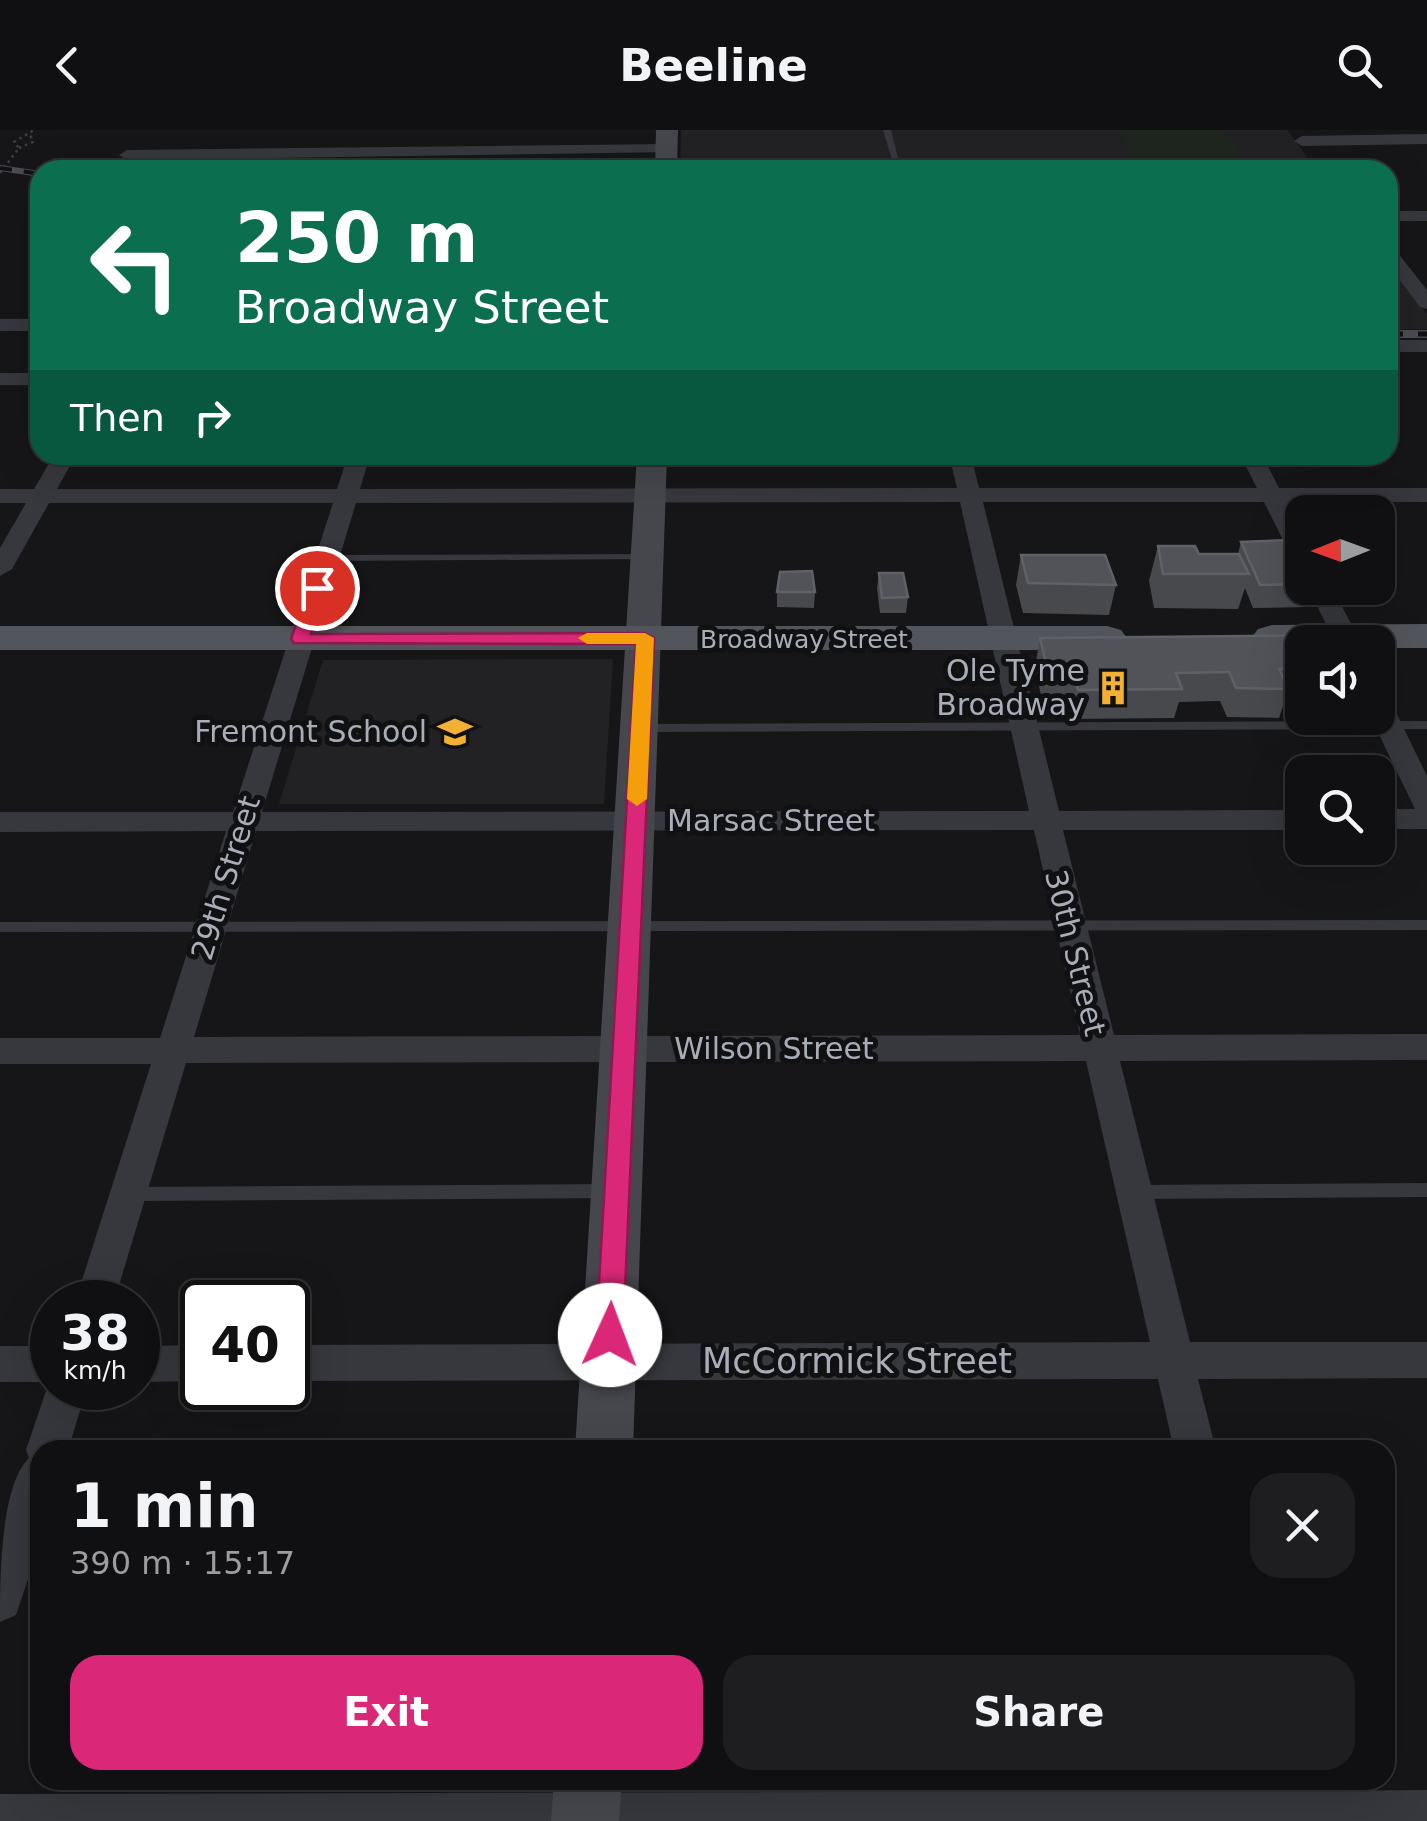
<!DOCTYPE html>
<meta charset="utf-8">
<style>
:root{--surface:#101012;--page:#1e1e20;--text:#f1f3f6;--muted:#9c9d9f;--line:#303032;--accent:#db2777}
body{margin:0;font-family:"DejaVu Sans",sans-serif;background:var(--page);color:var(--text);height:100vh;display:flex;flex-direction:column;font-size:38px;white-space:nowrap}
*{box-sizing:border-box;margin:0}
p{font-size:32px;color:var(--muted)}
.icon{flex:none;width:55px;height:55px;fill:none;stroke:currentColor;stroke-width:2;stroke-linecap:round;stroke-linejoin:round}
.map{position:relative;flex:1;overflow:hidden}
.drawer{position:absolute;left:30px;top:1310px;width:1365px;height:350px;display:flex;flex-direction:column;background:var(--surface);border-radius:30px;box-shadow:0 10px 40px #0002,0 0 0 2px var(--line)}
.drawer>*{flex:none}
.banner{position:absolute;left:30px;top:30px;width:1368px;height:305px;border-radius:30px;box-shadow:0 10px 40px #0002,0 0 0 2px var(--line);background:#0b6e4f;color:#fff;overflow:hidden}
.needle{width:65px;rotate:269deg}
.tools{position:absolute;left:1285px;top:365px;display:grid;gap:20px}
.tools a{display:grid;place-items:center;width:110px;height:110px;border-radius:20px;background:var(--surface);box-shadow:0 10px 40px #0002,0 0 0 2px var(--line);font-size:50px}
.speed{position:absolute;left:30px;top:1150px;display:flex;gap:20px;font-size:50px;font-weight:700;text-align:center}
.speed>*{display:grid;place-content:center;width:130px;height:130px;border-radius:50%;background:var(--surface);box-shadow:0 10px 40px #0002,0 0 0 2px var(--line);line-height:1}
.speed small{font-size:25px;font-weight:400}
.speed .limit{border:5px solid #111;border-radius:15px;background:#fff;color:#111}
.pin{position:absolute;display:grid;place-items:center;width:85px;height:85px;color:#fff;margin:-42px;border:5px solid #fff;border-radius:50%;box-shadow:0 2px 10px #0007}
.me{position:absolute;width:110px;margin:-55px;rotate:2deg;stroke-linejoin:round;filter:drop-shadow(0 0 8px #0008)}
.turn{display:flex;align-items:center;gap:35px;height:210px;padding:0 40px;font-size:45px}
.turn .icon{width:130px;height:130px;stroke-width:2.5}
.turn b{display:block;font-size:70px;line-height:85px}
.then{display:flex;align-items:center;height:95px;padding:0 40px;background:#0003;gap:20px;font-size:38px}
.round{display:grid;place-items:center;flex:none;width:105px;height:105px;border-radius:30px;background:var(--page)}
.summary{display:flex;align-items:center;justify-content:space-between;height:170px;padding:0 40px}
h1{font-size:60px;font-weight:700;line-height:75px}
.action{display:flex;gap:20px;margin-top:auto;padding:20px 40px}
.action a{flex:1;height:115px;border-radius:30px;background:var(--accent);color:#fff;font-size:40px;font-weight:700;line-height:115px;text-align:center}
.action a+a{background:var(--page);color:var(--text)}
header{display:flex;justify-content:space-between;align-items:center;height:130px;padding:0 40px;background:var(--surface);font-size:45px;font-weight:700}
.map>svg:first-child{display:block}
</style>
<header><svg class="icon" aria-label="back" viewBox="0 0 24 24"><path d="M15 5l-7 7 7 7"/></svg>Beeline<svg class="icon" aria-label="search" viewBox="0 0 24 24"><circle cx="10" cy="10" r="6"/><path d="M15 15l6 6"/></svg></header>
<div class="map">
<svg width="1427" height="1691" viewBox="0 0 1427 1691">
<rect width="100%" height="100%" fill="#161618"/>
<path fill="#222225" d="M681 0H1287L1317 40H680Z
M1388 132 1427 184V199H1388Z
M613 529 604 674H279L323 530Z"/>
<path fill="#1e261f" d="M1118 0H1224L1251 37 1140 38Z"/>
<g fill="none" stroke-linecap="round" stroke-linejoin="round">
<path stroke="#3d3f44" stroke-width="2.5" stroke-dasharray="2.5 4" stroke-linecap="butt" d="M19 18 33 12 30 4
M0 43 19 18 14 12 34 0"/>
<path fill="#37383d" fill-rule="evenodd" d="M883 0H891L899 32 892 30Z
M648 424 654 427 652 429 327 431 321 428 327 425Z
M1427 591V599L641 602 635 598 641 594Z
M1427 790V800L0 802V792Z
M1427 1053V1067L1136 1069 1130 1067 1127 1062 1130 1057 1136 1055Z
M612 1054 618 1056 621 1061 618 1066 612 1068 130 1071 124 1069 121 1064 124 1059 130 1057Z"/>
<path fill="#37383d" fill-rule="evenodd" d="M1427 4V14L1302 16 1294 11 1302 6Z
M666 14 674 19 672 22 127 30 119 25 127 20Z
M1388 81H1427V91H1388Z
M1388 117 1394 118 1427 160V179L1420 177 1388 134Z
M0 189H40V201H0Z
M1388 210H1427V222H1388Z
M0 243H40V255H0Z
M54 325H76L57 359H337L348 325H370L360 359 957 358 949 325H971L979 358H1257L1240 325H1262L1279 358H1427V372H1287L1302 402V431L1290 424 1264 372H983L1059 681 1302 680V700H1063L1114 905 1427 904V930L1120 931 1190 1212H1427V1248L1198 1249 1216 1320H1174L1158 1249 288 1251V1215L1150 1212 1086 931 186 933 114 1172H75L151 934H0V908H160L226 701 0 702V682H233L333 373H49L12 439 0 446V418L26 373H0V359H34ZM960 372 1029 681 262 682 356 373ZM1034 700 1080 905 194 907 256 701Z
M1308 458H1332L1361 512H1335Z
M1378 566 1392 574 1427 646V699H1378V679H1415L1371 588H1378Z
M202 1215V1251L138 1252V1216Z
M0 1216H52V1258H87L68 1320H40V1413L16 1485 0 1492C0 1450 0 1356 29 1328L26 1320 49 1252H0Z
M1244 1650H1292L1295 1661 1427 1660V1691H0V1664L1246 1661Z"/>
<path fill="#45474d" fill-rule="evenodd" d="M656 0H678L677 40H655Z
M637 325H667L633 1320H575Z
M554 1650H622L619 1691H551Z"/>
<path fill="#53555c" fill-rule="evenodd" d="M1427 494V518H1378V512H1302V519L1258 515 1252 507 1258 499 1272 495Z
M0 496H1107L1121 500 1127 508 1121 516 1107 520H0Z"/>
<g stroke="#4a4c52" stroke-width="6">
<path id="rail-far1" d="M0 38 40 44"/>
</g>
<g stroke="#4a4c52" stroke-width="8">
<path id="rail" d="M1388 204H1427"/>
</g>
<use href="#rail-far1" stroke="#111113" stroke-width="4" stroke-dasharray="12" stroke-linecap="butt"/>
<use href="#rail" stroke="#111113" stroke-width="5" stroke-dasharray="15" stroke-linecap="butt"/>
</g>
<path fill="#47494d" d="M1241 412 1302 435V458H1311L1305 477 1253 478 1245 458 1238 479 1154 478 1149 451 1158 416 1199 424H1238Z
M1021 425 1116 455 1109 485 1023 483 1016 455Z
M879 443 908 467 906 483H880L877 458Z
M777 462H815L814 478 777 477Z
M1040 508 1302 512V567H1286L1279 588 1227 587 1220 571 1179 572 1174 588 1071 589 1069 581 1044 580 1035 537Z"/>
<path fill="#525359" stroke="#5f6168" stroke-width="2.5" d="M1289 410 1302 435V454L1260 455 1241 412Z
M1158 416H1195L1199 424H1239L1249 444H1163Z
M1021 425H1105L1116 455 1028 453Z
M812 441 815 462H777L780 442Z
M879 443H903L908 467 882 468Z
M1340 505 1343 512H1302V538L1279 539 1289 559 1236 558 1229 542 1176 543 1182 559 1078 560 1075 552 1050 551 1040 508Z"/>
<path fill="#db2777" stroke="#8e194d" stroke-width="2.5" d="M317 453 326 458 311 504 645 503 654 508 623 1205 619 1214 610 1217 600 1214 596 1205 636 514 294 513 291 509 308 458Z"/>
<path fill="#f59e0b" d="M645 503 654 508 647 669 637 676 627 669 636 514H587L578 508 587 503Z"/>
<defs>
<g id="building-bare" transform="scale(2.7)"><path d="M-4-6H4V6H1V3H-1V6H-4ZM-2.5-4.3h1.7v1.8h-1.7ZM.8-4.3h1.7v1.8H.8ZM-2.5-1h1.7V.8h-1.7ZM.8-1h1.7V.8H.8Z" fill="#f2b134" stroke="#111113" stroke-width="2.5" paint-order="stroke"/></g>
<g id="school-bare" transform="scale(2.7)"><path d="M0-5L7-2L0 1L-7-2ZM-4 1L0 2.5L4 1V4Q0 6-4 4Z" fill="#f2b134" stroke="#111113" stroke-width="2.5" paint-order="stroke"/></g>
</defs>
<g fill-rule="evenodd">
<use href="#building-bare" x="1113" y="558"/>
<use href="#school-bare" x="455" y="602"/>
</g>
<g text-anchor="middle" stroke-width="10" stroke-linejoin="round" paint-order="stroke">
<g font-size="25" fill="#a8adb8" stroke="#111113">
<text x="804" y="518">Broadway Street</text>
</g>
<g font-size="30" fill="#a8adb8" stroke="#111113" text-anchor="end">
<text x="1085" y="551">Ole Tyme<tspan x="1085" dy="34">Broadway</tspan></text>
<text x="427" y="612">Fremont School</text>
</g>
<g font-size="30" fill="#a8adb8" stroke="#111113">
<text x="771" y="701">Marsac Street</text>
<text transform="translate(226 748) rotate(-73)" y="10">29th Street</text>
<text transform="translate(1075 823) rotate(76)" y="10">30th Street</text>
<text x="774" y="929">Wilson Street</text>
</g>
<g font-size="35" fill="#a8adb8" stroke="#111113">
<text x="857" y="1243">McCormick Street</text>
</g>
</g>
</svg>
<div class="tools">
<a><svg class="needle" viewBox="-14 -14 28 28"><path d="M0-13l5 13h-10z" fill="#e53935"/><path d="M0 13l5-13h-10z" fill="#9c9d9f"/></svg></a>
<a><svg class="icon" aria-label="sound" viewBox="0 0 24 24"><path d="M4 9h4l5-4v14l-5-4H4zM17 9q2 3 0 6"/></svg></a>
<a><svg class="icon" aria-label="search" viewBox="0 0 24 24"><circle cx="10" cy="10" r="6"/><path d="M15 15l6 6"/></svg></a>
</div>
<div class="speed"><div>38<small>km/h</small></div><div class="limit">40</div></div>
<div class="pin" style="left:317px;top:458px;background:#d93025"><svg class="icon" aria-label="arrive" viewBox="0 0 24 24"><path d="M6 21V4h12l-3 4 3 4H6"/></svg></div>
<svg class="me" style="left:610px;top:1205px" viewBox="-20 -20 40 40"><circle r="19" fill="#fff"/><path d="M0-13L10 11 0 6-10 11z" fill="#db2777"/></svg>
<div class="banner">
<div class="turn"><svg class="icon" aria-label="left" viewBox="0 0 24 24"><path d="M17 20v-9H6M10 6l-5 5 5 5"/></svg><div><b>250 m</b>Broadway Street</div></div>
<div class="then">Then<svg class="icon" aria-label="right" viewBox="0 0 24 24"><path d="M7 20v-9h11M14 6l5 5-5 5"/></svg></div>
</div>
<section class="drawer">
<div class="summary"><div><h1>1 min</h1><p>390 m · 15:17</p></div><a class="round"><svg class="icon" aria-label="close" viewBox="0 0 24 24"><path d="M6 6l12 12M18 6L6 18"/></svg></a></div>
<div class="action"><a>Exit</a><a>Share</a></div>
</section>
</div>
